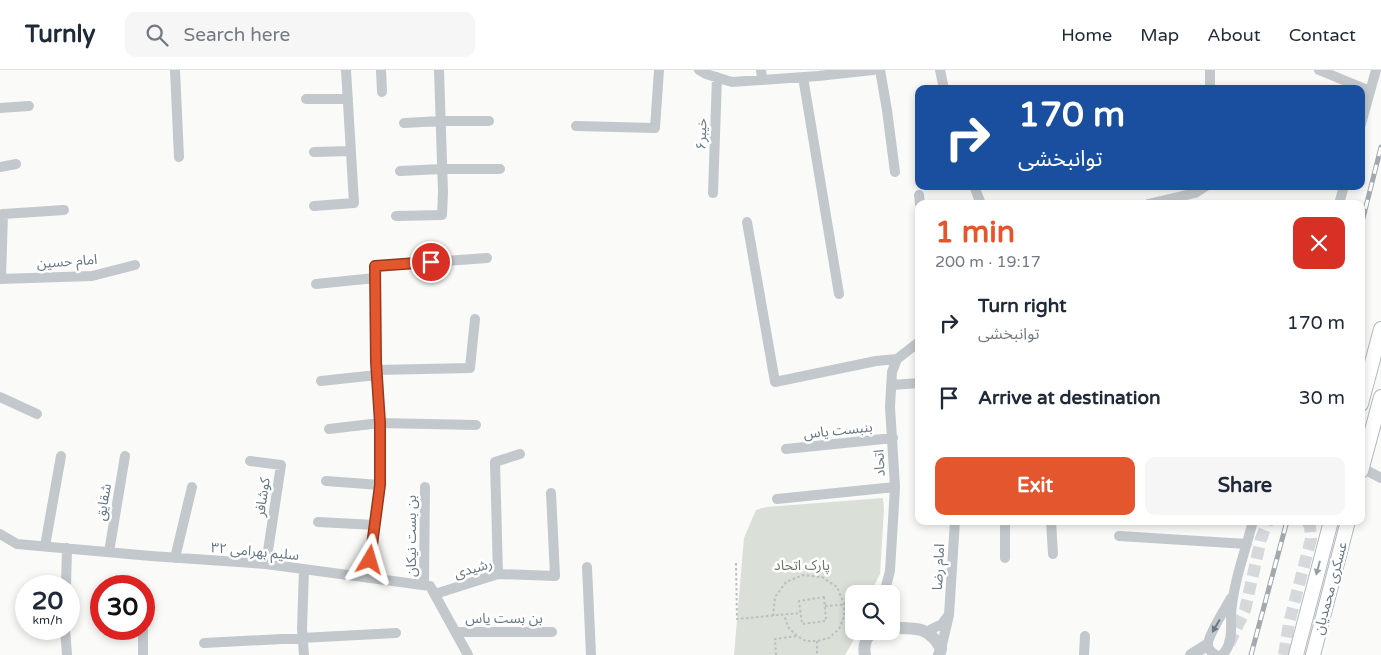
<!DOCTYPE html>
<meta charset="utf-8">
<style>
:root{--surface:#fff;--page:#f6f6f7;--text:#1f2937;--muted:#747a83;--line:#e0e1e3;--accent:#e4572e}
body{margin:0;font-family:"Varela Round","Noto Sans Arabic",sans-serif;background:var(--page);color:var(--text);height:100vh;display:flex;flex-direction:column;font-size:19px;white-space:nowrap}
*{box-sizing:border-box;margin:0}
p{font-size:16px;color:var(--muted)}
.icon{flex:none;width:28px;height:28px;fill:none;stroke:currentColor;stroke-width:2;stroke-linecap:round;stroke-linejoin:round}
.map{position:relative;flex:1;overflow:hidden}
.sheet{position:absolute;left:915px;top:130px;width:450px;height:325px;display:flex;flex-direction:column;background:var(--surface);border-radius:10px;box-shadow:0 2px 8px #0003}
.sheet>*{flex:none}
.hud{position:absolute;left:915px;top:15px;width:450px;height:105px;border-radius:10px;box-shadow:0 2px 8px #0003;background:#1a4fa0;color:#fff;overflow:hidden}
.tools{position:absolute;left:845px;top:515px;display:grid;gap:10px}
.tools a{display:grid;place-items:center;width:55px;height:55px;border-radius:10px;background:var(--surface);box-shadow:0 2px 8px #0003;font-size:25px}
.speed{position:absolute;left:15px;top:505px;display:flex;gap:10px;font-size:25px;font-weight:700;text-align:center}
.speed>*{display:grid;place-content:center;width:65px;height:65px;border-radius:50%;background:var(--surface);box-shadow:0 2px 8px #0003;line-height:1}
.speed small{font-size:12px;font-weight:400}
.speed .limit{border:8px solid #d22;background:#fff;color:#111}
.pin{position:absolute;display:grid;place-items:center;width:42px;height:42px;color:#fff;margin:-21px;border:2px solid #fff;border-radius:50%;box-shadow:0 1px 5px #0007}
.me{position:absolute;width:55px;margin:-28px;rotate:7deg;stroke-linejoin:round;filter:drop-shadow(0 0 4px #0008)}
.turn{display:flex;align-items:center;gap:18px;height:105px;padding:0 20px;font-size:22px}
.turn .icon{width:65px;height:65px;stroke-width:2.5}
.turn b{display:block;font-size:35px;line-height:42px}
.round{display:grid;place-items:center;flex:none;width:52px;height:52px;border-radius:10px;background:var(--page)}
.headline{display:flex;align-items:center;justify-content:space-between;height:85px;padding:0 20px}
h1{font-size:30px;font-weight:700;line-height:38px;color:var(--accent)}
.button{display:flex;gap:10px;margin-top:auto;padding:10px 20px}
.button a{flex:1;height:58px;border-radius:10px;background:var(--accent);color:#fff;font-size:20px;font-weight:700;line-height:58px;text-align:center}
.button a+a{background:var(--page);color:var(--text)}
ul{padding:0;list-style:none}
li{display:flex;align-items:center;gap:15px;height:75px;padding:0 20px}
li div{flex:1}
li b{display:block;font-size:19px}
li em{font-style:normal}
header{display:flex;align-items:center;gap:30px;box-sizing:border-box;height:70px;padding:0 25px;background:var(--surface);border-bottom:1px solid var(--line)}
header strong{font-size:24px}
nav{display:flex;gap:28px;margin-inline-start:auto;font-size:18px}
.search{width:350px;height:45px;background:var(--page);display:flex;align-items:center;gap:12px;box-sizing:border-box;padding:0 18px;border-radius:10px;color:var(--muted);font-size:19px}
.map>svg:first-child{display:block}
</style>
<header>
<strong>Turnly</strong>
<div class="search"><svg class="icon" aria-label="search" viewBox="0 0 24 24"><circle cx="10" cy="10" r="6"/><path d="M15 15l6 6"/></svg>Search here</div>
<nav><a>Home</a><a>Map</a><a>About</a><a>Contact</a></nav>
</header>
<div class="map">
<svg width="1381" height="585" viewBox="0 0 1381 585">
<rect width="100%" height="100%" fill="#fafaf8"/>
<path fill="#dadfd7" d="M883 428 884 439 880 504 870 524H854V561H859L845 585H734L744 468 756 440 766 437Z"/>
<g fill="none" stroke-linecap="round" stroke-linejoin="round">
<path stroke="#d5d9db" stroke-width="12" stroke-dasharray="12 6" stroke-linecap="butt" d="M1229 574 1245 540 1261 469 1268 451
M1284 585 1289 553 1311 469 1310 455 1306 451"/>
<g stroke="#b3babf" stroke-width="16">
<path id="secondary" d="M1361 334 1381 259
M1361 401 1381 327
M1296 585 1331 451
M1313 585 1348 451"/>
</g>
<path stroke="#bbbfc2" stroke-width="2" stroke-dasharray="2.5 2.5" stroke-linecap="butt" d="M736 493 737 549 800 543
M824 527 826 551 802 554 799 531Z
M825 536 854 534
M773 546 775 527 786 512 803 505 822 507 837 517 844 534V547L839 559 829 568 817 571H806L797 566 788 557 784 545
M817 571V585
M776 585 775 569 797 566"/>
<path stroke="#c3c8cc" stroke-width="10" d="M175 0 179 87
M381 0 382 22
M699 0 706 4 732 12 818 6 873 0
M761 0 762 10
M880 0 887 40 895 102
M940 0 944 19
M1319 0 1370 21
M803 7 839 224
M1210 19V0
M306 29H348
M0 38 29 36
M404 53 441 51H489
M1361 54 1376 0
M576 56 655 58 659 0
M314 82 351 81
M0 97 16 94
M400 101 442 99H500
M974 116 981 134
M713 123 717 7
M919 125 920 134
M1148 134 1195 123 1206 116
M1339 134 1344 116
M314 136 354 133 346 0
M396 146 442 145 443 122 439 0
M747 152 775 312 876 291 897 289
M0 209 92 206 135 195
M1 209 3 144 64 140
M316 214 375 208
M376 300 470 298 475 249
M321 311 377 305
M892 315 919 313
M0 327 37 344
M329 359 380 353 476 355
M786 379 893 368
M250 391 281 395 266 494
M1362 398 1381 408
M326 411 380 415
M777 429 895 417
M1051 451 1053 484
M318 452 375 455
M0 464 17 474 151 486 266 494 430 516 468 585
M1119 466 1247 474
M45 476 61 386
M109 482 125 386
M175 488 192 417
M1005 488V451
M587 497 591 585
M498 504 495 392 520 384
M368 508 380 415V353L376 293 375 196 487 188
M424 515 425 417
M66 516 67 478
M435 524 498 504 555 506 551 423
M884 524 890 501 895 417 890 337 892 302 897 289 919 272
M65 559 67 585
M143 559V585
M456 562H552
M926 562 942 554 948 546
M204 573 396 563
M941 579 949 545 955 451
M304 585 302 559 304 499
M1084 585 1085 566
M1216 585C1212 583 1209 581 1208 576 1206 569 1226 537 1231 528
M1222 585C1233 574 1231 560 1231 545 1233 513 1245 482 1253 451"/>
<path stroke="#c3c8cc" stroke-width="12" d="M891 558C915 558 929 556 941 579L939 585
M865 585C863 575 866 566 875 561
M1191 585 1207 575"/>
<use href="#secondary" stroke="#fff" stroke-width="14"/>
<g stroke="#a2aab0" stroke-width="5">
<path id="rail" d="M1361 156 1381 77
M1251 585 1287 451"/>
</g>
<use href="#rail" stroke="#fff" stroke-width="3" stroke-dasharray="9" stroke-linecap="butt"/>
</g>
<defs><path id="oneway-solid" d="M-6-.8H1V-3.2L6.5 0L1 3.2V.8H-6Z" transform="scale(1.25)"/></defs>
<use fill="#939fa8" href="#oneway-solid" transform="translate(1318 498) rotate(105)"/>
<use fill="#6a7a87" href="#oneway-solid" transform="translate(1216 556) rotate(120)"/>
<g fill="none" stroke-linecap="round" stroke-linejoin="round">
<g stroke="#94391e" stroke-width="12">
<path id="route" d="M370 490 380 415V353L376 292 375 196 431 192"/>
</g>
<use href="#route" stroke="#e4572e" stroke-width="9"/>
</g>
<g text-anchor="middle" stroke-width="5" stroke-linejoin="round" paint-order="stroke">
<g font-size="14" fill="#657683" stroke="#fff">
<text transform="translate(701 64) rotate(-88)" y="5">خیبر۶</text>
<text transform="translate(67 191) rotate(-4)" y="5">امام حسین</text>
<text transform="translate(838 360) rotate(-6)" y="5">بنبست یاس</text>
<text transform="translate(879 393) rotate(-93)" y="5">اتحاد</text>
<text transform="translate(262 427) rotate(-82)" y="5">کوشافر</text>
<text transform="translate(103 432) rotate(-80)" y="5">شقایق</text>
<text transform="translate(411 466) rotate(-90)" y="5">بن بست نیکان</text>
<text transform="translate(255 481) rotate(5)" y="5">سلیم بهرامی ۳۲</text>
<text transform="translate(938 497) rotate(-87)" y="5">امام رضا</text>
<text transform="translate(473 498) rotate(-16)" y="5">رشیدی</text>
<text transform="translate(1330 518) rotate(-75)" y="5">عسکری محمدیان</text>
<text x="504" y="553">بن بست یاس</text>
</g>
<g font-size="14" fill="#687a64" stroke="#fff">
<text x="802" y="500">پارک اتحاد</text>
</g>
</g>
</svg>
<div class="tools">
<a><svg class="icon" aria-label="search" viewBox="0 0 24 24"><circle cx="10" cy="10" r="6"/><path d="M15 15l6 6"/></svg></a>
</div>
<div class="speed"><div>20<small>km/h</small></div><div class="limit">30</div></div>
<div class="pin" style="left:431px;top:192px;background:#d93025"><svg class="icon" aria-label="arrive" viewBox="0 0 24 24"><path d="M6 21V4h12l-3 4 3 4H6"/></svg></div>
<svg class="me" style="left:370px;top:490px" viewBox="-20 -20 40 40"><path d="M0-17L14 15 0 8-14 15z" fill="#e4572e" stroke="#fff" stroke-width="4"/></svg>
<div class="hud">
<div class="turn"><svg class="icon" aria-label="right" viewBox="0 0 24 24"><path d="M7 20v-9h11M14 6l5 5-5 5"/></svg><div><b>170 m</b>توانبخشی</div></div>
</div>
<section class="sheet">
<div class="headline"><div><h1>1 min</h1><p>200 m · 19:17</p></div><a class="round" style="background:#d93025;color:#fff"><svg class="icon" aria-label="close" viewBox="0 0 24 24"><path d="M6 6l12 12M18 6L6 18"/></svg></a></div>
<ul>
<li><svg class="icon" aria-label="right" viewBox="0 0 24 24"><path d="M7 20v-9h11M14 6l5 5-5 5"/></svg><div><b>Turn right</b><p>توانبخشی</p></div><em>170 m</em></li>
<li><svg class="icon" aria-label="arrive" viewBox="0 0 24 24"><path d="M6 21V4h12l-3 4 3 4H6"/></svg><div><b>Arrive at destination</b></div><em>30 m</em></li>
</ul>
<div class="button"><a>Exit</a><a>Share</a></div>
</section>
</div>
